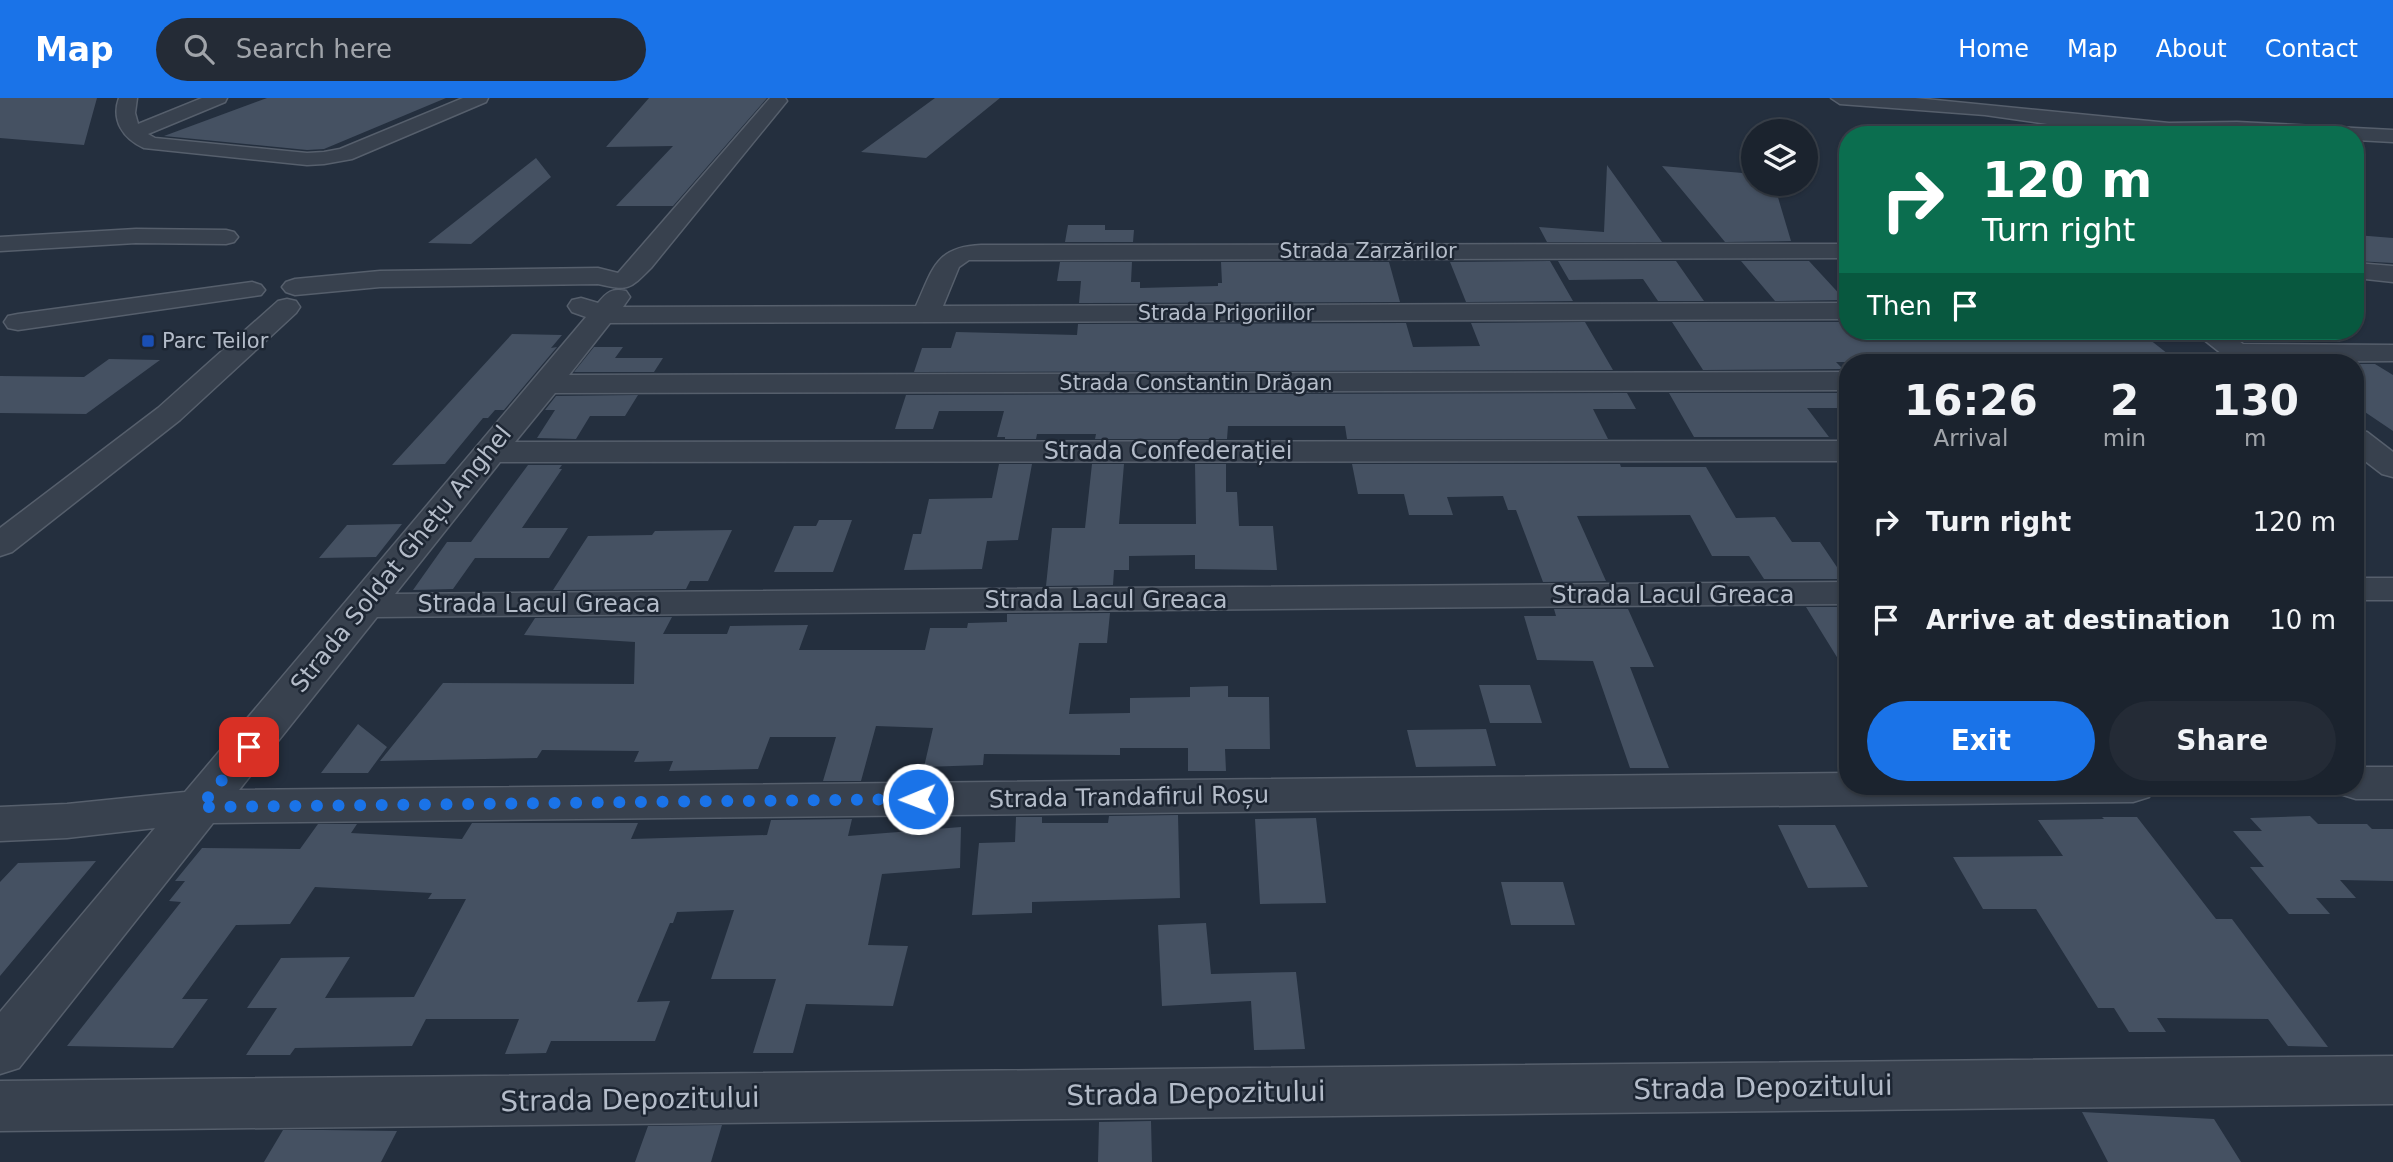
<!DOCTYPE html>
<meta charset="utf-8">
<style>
:root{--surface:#1b232e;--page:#242b36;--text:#f1f3f6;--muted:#a0a4aa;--line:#39404a;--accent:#1a73e8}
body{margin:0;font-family:"DejaVu Sans",sans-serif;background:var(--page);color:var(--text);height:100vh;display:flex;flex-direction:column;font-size:26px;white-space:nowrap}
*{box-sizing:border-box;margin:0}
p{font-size:23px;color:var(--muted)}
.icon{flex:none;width:38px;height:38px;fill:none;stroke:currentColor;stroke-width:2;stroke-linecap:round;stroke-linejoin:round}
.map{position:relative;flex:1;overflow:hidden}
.details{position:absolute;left:1839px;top:256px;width:525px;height:441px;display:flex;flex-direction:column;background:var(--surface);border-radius:28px;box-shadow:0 2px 5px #0004,0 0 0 2px var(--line)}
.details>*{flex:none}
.top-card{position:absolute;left:1839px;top:28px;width:525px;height:214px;border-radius:28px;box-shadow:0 2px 5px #0004,0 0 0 2px var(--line);background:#0b6e4f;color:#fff;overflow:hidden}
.fabs{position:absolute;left:1741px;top:21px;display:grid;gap:14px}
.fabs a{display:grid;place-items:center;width:77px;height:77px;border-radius:50%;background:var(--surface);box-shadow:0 2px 5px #0004,0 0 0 2px var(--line);font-size:35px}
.pin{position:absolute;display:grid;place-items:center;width:60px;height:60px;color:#fff;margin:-30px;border-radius:14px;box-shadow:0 4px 10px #0006}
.me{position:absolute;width:77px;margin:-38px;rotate:269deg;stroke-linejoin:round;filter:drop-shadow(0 0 5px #0008)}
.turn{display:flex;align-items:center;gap:24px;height:147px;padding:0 28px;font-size:32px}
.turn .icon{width:91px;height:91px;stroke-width:2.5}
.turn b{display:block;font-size:49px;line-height:60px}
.then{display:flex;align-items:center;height:66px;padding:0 28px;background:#0003;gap:14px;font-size:26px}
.eta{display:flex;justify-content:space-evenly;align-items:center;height:119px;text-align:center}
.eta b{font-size:42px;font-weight:600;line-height:49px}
.action{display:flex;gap:14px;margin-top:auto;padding:14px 28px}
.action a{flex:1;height:80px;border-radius:42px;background:var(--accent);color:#fff;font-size:28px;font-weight:600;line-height:80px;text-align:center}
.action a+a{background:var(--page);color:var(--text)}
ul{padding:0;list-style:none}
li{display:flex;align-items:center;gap:21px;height:98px;padding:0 28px}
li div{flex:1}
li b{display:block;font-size:26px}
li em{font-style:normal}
header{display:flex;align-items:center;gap:42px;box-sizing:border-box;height:98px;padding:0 35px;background:var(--accent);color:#fff}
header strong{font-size:33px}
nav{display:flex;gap:38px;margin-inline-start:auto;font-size:24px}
.search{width:490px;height:63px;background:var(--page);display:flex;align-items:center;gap:18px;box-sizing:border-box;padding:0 24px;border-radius:38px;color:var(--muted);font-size:26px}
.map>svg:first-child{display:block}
</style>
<header>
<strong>Map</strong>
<div class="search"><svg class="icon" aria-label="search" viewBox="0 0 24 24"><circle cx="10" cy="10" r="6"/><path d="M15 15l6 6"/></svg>Search here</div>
<nav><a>Home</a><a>Map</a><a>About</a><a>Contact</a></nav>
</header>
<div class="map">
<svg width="2393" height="1064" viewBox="0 0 2393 1064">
<rect width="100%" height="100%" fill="#242f3e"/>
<path fill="#455162" d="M0 0H97L84 47 0 40Z
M267 0H446L324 51 307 52 164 38Z
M649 0H767L673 108H616L673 48 606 49Z
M935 0H1000L926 60 861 54Z
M536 60 551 79 471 146 428 145Z
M1607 67 1662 144H1547L1539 129 1604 134Z
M1662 68 1754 76V86H1774L1791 143 1725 144Z
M1068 127H1105V132H1134L1133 144H1065Z
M2356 137 2393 140V165L2356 163Z
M1550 163 1573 203 1466 204 1450 164Z
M1558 163H1676L1704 203H1658L1643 181 1569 182Z
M1741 163H1809L1845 202 1775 203Z
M1060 164H1132L1131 184H1140V190L1218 188V185H1222L1221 164H1389L1400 204 1079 205 1081 183H1057Z
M1585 224 1613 272 914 274 922 250H951L956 234 1077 237 1078 226 1406 225 1413 249 1480 248 1471 225Z
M1672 224H1848V233L2140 234 2177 263 1836 264 1843 271 1703 272Z
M2269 233H2323L2341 244H2285Z
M512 236 562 237 551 250 557 249 504 312H495L488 320H483L445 366 392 367Z
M594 249H623L615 260H663L654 274H574Z
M109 261 160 262 86 316 0 315V278L84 279Z
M2356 266H2375L2393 277V333L2356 308Z
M1627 295 1636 311H1593L1608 341H1347L1345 328H1228L1227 341H1095L1096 336H1037L1036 341H1005V339H997L1004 313H939L933 331H895L906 297Z
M1669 295H1848V310H1807L1829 339H1694Z
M638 297 625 318H590L576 341 537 340 555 312H545L556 298Z
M999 366H1032L1018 442 987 443 982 471 904 472 913 436H921L929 401 992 400Z
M1092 366H1124L1119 426H1196L1195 366H1226V394H1237L1239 428H1273L1277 472 1195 471V457L1129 458V472H1114L1113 487 1046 488 1052 430H1085Z
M1352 366H1620L1621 369H1706L1736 420 1775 419 1792 444H1820L1845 481H1764L1749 458H1712L1690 417 1577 418 1606 483 1543 484 1516 412H1508L1503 398 1447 399 1453 417H1409L1404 396H1358Z
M528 367H562L559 371H562L522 430H568L549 460H475L453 491 413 492 447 444H471Z
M819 422H852L833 474H774L794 428H816Z
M402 426 376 459 319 460 347 427Z
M732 432 708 483H690L686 491 553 492 588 438 652 437 655 433Z
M1806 509H1848V577Z
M1554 511H1628L1654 569H1630L1669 670H1630L1593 563 1537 562 1524 518H1556Z
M1110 515 1107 545H1079L1069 616 1130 615V600L1190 599V589L1228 588V599H1269L1270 651H1225L1226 673H1188V650H1120V657L984 656 983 667 924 669 933 630 876 628 861 683H823L836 639H770L758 671 669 673 673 663 634 664 639 653 542 652 537 660 380 663 443 585 634 586 635 544 524 537 535 520 672 519 663 536H727L730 528 808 527 799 552H925L930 530H967L968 525 1007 524V516Z
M1479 587H1530L1542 625H1490Z
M358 626 387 649 368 675H321Z
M1486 631 1496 668 1416 669 1407 632Z
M1178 717 1180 800 1032 804V815L972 817 979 745 1015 744 1016 719H1042V725H1108L1109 718Z
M2310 718 2318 726H2367L2372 731H2393V783L2340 782 2356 800H2316L2330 816H2289L2250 769H2264L2233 733H2262L2250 720Z
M2102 719H2137L2216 821H2232L2328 949 2288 948 2268 921 2157 920 2166 934H2129L2114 910H2098L2036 811H1983L1953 759 2063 758 2038 722 2104 721Z
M1316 720 1326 805 1260 806 1255 721Z
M852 721 848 738 961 729 960 770 882 776 868 847 908 848 893 908 806 906 793 955H753L776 881H711L734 812 677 814 673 825H670L637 904 670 903 655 943H551L546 955 505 956 519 921H426L412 948 295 950 290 957H246L277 910H247L281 860 350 859 325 900 414 899 466 801H428L432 795 315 789 290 826 236 827 182 901H208L173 950 67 948 181 804 169 803 185 783H175L202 750 300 751 318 726H357L351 735 462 741 472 725H638L631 741 767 737 771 722Z
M1778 727H1835L1868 789 1808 790Z
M96 763 0 878V784L18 765Z
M1501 784H1563L1575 827H1511Z
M1206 825 1211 876 1296 874 1305 951 1254 952 1251 903 1162 908 1158 827Z
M2082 1014 2214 1021 2241 1064H2108Z
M1151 1023 1152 1064H1098L1099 1024Z
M722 1027 711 1064H635L648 1028Z
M283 1032H324L397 1033 381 1064H264Z"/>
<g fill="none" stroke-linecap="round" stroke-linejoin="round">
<g stroke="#565f6c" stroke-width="3">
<path id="minor" d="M119 0H137L135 15 138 26 202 0H227L225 4 148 36 155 40 307 55 324 54 340 51 463 0H488L486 4 352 61 324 66 307 67 144 50C123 41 111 22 119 0Z
M770 0H785L787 3 651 170C629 192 628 193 598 186L380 189 295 197 286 194 282 189 286 184 295 181 380 173 598 170 618 175Z
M1831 0H1915L2169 25 2237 24 2393 32V44L2356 42V37H2166L2068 29 1985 17 1840 6Z
M136 131 226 132 234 134 238 139 234 144 226 146 136 145 0 153V139Z
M1848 146V160L969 162 959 169 943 208 1848 205V221L610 225 569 277 1848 274V292L555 295 515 344 1848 343V363L500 364 395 496 1848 484V506L377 519 239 692 1848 675V688H2155L2149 699 2133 704 213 725 19 970 0 976V914L155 730 67 740 0 743V709L67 706 185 694 586 219 572 214 568 208 572 202 581 200 598 205C607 194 612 190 626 193L630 199 623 209 916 208C933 171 935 149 981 147Z
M2356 165 2393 168V184L2356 180Z
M252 184 261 187 265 192 261 197 18 232 8 230 4 224 8 218 18 216Z
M287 201 296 203 300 209 296 215 180 322 12 454 0 458V430L158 310 278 203Z
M2193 233H2225L2243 246 2393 247V263L2232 264Z
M2356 332 2367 334 2393 354V379L2382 376 2356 356Z
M2356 480H2393V502H2356Z
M2356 669H2393V701H2356L2340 696 2336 688H2356Z
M2393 958V1006L0 1033V983Z"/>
</g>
<use href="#minor" fill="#38414e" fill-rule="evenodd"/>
</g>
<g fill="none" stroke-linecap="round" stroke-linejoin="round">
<path stroke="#1a73e8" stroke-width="12" stroke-dasharray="0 21.6" d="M249 649 200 709 918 701"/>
</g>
<rect fill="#1a4fb4" stroke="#1d2633" stroke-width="2.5" x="141" y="236" width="14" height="14" rx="3.5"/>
<g text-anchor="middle" stroke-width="5" stroke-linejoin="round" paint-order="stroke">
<g font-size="21" fill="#b4bcc9" stroke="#1d2633">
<text x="1368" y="160">Strada Zarzărilor</text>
<text x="1226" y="222">Strada Prigoriilor</text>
<text x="1196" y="292">Strada Constantin Drăgan</text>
</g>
<g font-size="21" fill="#b4bcc9" stroke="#1d2633" text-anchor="start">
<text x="162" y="250">Parc Teilor</text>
</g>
<g font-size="24" fill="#b4bcc9" stroke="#1d2633">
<text x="1168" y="361">Strada Confederației</text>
<text transform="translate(401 461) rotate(-51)" y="8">Strada Soldat Ghețu Anghel</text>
<text x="1673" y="505">Strada Lacul Greaca</text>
<text x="1106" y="510">Strada Lacul Greaca</text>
<text x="539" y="514">Strada Lacul Greaca</text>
<text transform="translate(1129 699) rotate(-1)" y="8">Strada Trandafirul Roșu</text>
</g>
<g font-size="28" fill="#b4bcc9" stroke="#1d2633">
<text transform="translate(1763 989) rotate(-1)" y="10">Strada Depozitului</text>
<text transform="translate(1196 995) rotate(-1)" y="10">Strada Depozitului</text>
<text transform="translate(630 1001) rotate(-1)" y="10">Strada Depozitului</text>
</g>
</g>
</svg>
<div class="fabs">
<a><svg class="icon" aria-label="layers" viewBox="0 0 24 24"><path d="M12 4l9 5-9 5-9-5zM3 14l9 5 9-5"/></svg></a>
</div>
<div class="pin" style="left:249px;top:649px;background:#d93025"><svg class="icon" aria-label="arrive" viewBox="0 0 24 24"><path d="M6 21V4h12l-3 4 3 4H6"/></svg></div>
<svg class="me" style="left:918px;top:701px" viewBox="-20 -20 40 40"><circle r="17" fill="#1a73e8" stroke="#fff" stroke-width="3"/><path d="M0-11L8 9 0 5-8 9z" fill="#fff"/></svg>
<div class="top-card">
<div class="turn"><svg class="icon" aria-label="right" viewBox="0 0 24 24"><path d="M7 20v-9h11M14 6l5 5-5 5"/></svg><div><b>120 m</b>Turn right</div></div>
<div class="then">Then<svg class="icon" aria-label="arrive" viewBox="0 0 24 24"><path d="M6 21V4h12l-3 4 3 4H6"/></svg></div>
</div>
<section class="details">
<div class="eta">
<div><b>16:26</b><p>Arrival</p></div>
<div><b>2</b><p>min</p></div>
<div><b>130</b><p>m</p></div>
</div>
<ul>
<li><svg class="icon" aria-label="right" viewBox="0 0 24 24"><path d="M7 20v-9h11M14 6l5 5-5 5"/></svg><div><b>Turn right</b></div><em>120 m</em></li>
<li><svg class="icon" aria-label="arrive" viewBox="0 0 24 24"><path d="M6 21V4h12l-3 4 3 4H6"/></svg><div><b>Arrive at destination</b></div><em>10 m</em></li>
</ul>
<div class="action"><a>Exit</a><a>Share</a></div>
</section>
</div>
